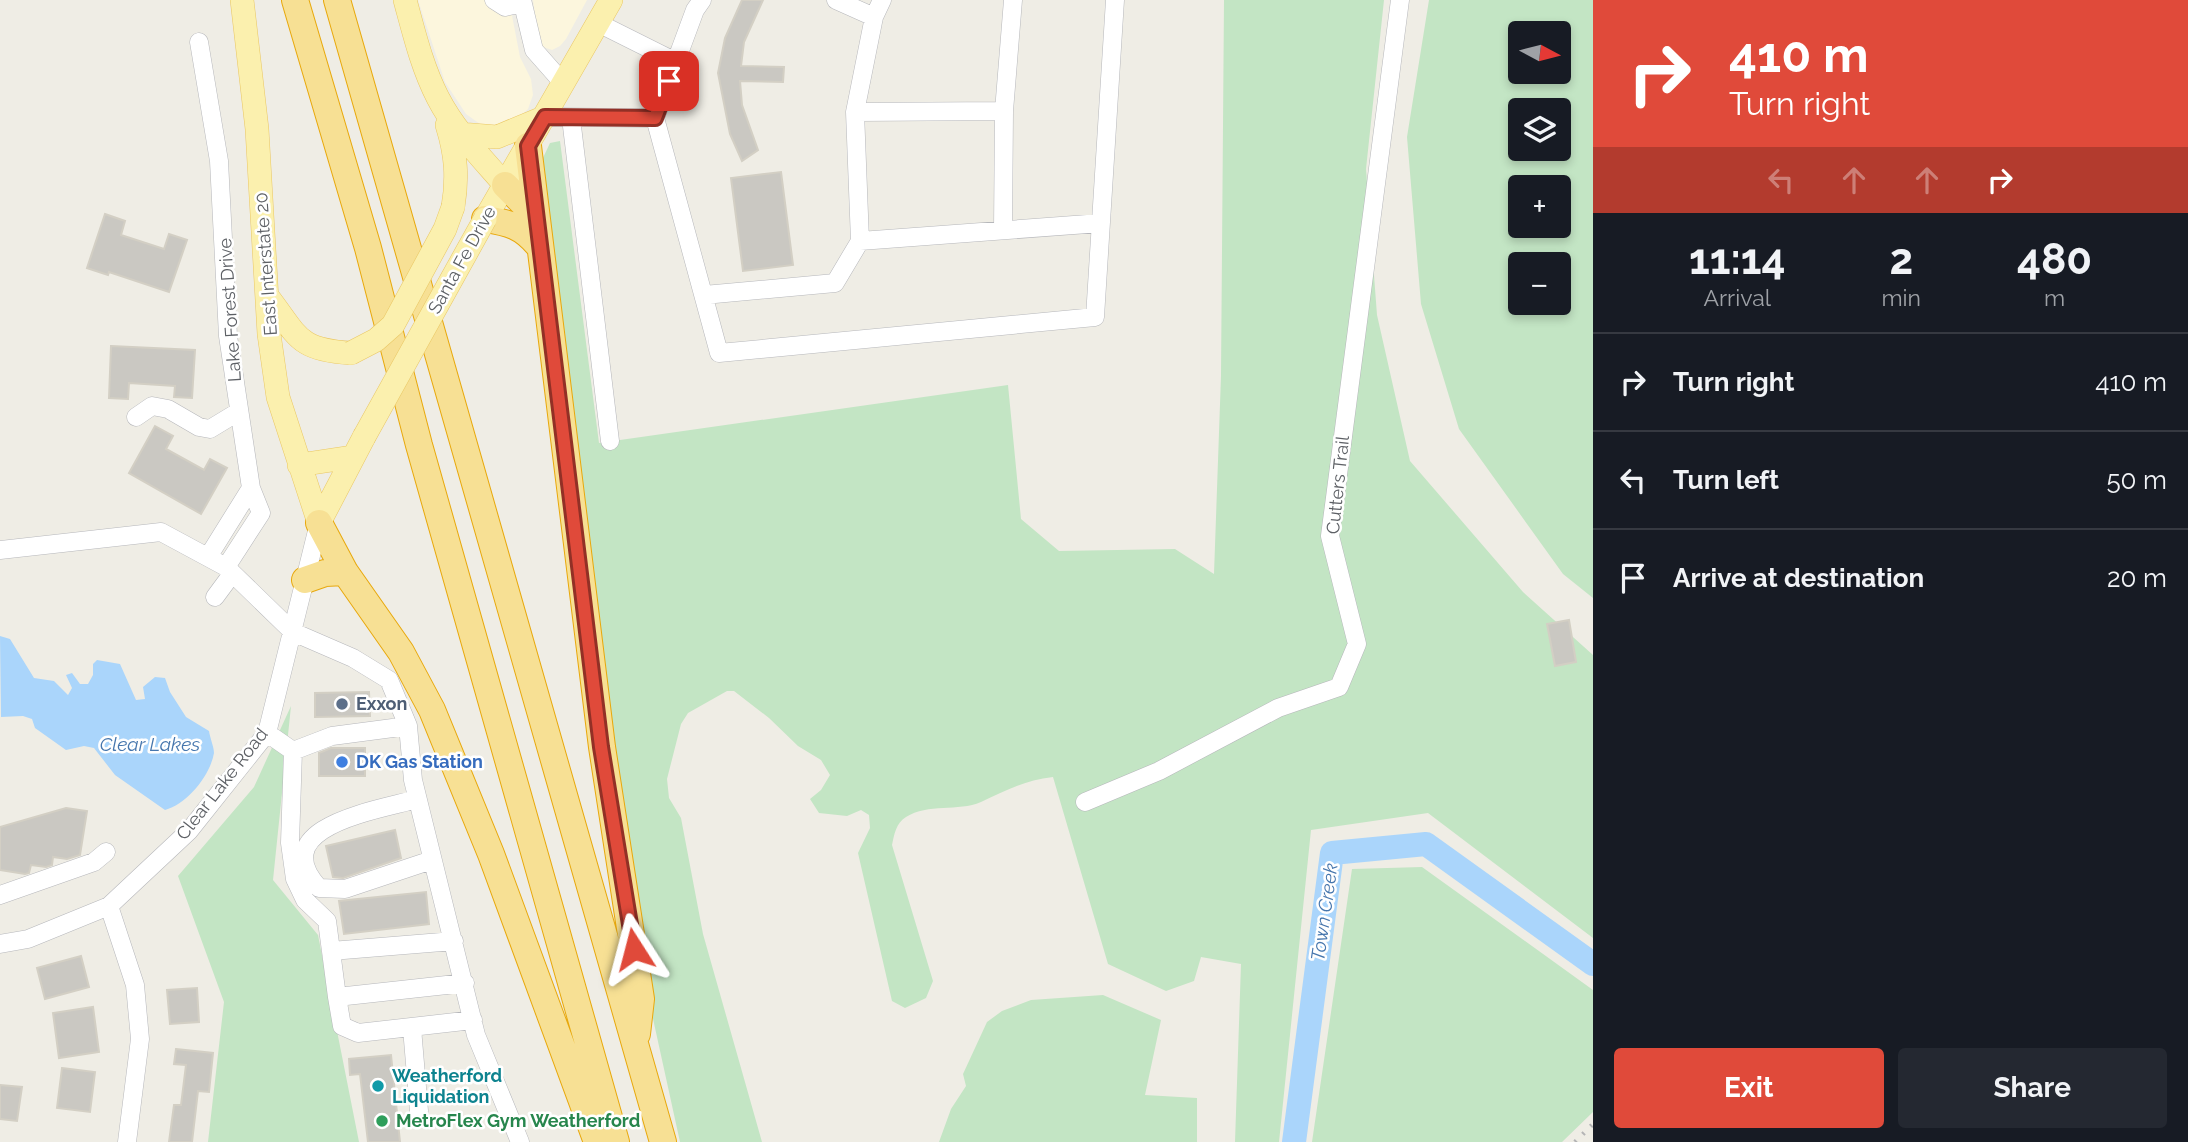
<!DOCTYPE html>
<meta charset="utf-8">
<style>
:root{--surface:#171b24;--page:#242831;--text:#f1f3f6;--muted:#9ea1a6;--line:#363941;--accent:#e04a3a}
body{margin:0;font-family:Raleway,sans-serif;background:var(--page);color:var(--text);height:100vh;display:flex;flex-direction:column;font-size:26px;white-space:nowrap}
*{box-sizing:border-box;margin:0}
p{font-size:23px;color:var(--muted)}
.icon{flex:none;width:38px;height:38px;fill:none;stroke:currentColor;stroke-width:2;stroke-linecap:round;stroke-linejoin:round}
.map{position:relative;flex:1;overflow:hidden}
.drawer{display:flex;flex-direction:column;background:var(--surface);width:595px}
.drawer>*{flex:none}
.banner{background:#e04a3a;color:#fff;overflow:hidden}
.needle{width:46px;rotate:97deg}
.controls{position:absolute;left:1508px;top:21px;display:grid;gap:14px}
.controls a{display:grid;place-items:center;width:63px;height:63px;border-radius:7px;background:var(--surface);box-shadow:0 4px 10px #0003;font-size:35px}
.pin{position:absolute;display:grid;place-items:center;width:60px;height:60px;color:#fff;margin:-30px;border-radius:14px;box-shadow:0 4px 10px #0006}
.me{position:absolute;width:77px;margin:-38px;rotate:351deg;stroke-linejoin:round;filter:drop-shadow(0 0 5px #0008)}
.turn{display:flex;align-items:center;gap:24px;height:147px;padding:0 21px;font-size:32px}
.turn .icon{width:91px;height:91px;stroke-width:2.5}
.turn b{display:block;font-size:49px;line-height:60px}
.lanes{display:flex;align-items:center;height:66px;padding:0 21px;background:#0003;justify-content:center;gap:35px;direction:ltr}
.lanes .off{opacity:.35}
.eta{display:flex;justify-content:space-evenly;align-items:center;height:119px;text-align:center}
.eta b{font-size:42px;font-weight:700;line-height:49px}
.primary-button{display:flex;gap:14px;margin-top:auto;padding:14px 21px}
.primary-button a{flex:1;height:80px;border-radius:7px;background:var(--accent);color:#fff;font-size:28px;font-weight:700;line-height:80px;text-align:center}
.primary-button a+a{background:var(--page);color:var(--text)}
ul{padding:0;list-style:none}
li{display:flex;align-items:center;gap:21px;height:98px;padding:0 21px;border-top:2px solid var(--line)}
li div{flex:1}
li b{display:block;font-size:26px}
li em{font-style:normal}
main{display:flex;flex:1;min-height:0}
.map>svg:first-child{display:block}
</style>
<main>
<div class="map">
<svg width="1593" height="1142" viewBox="0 0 1593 1142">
<rect width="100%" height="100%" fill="#efede5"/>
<path fill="#fcf6dd" d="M418 0H509L520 57 531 79 533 95 528 109 519 117 494 127 480 124 466 114 445 82Z
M533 0H587L566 39 560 46 552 50 543 47 538 38Z"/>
<path fill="#c3e5c4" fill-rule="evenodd" d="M1224 0H1384L1366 169 1377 315 1410 461 1523 592 1593 655V938L1428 813 1311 830 1279 1142H1235L1241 964 1201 957 1194 981 1166 991 1108 964 1053 777C1025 780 1005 791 981 802 958 812 928 803 906 817 896 823 894 835 892 845L933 981 926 998 905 1008 892 1001 858 853 870 828 869 815 861 810 847 816 819 813 810 799 821 790 830 775 821 760 798 746 769 718 734 691H727L688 713 681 724 667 779 669 798 681 818 703 934 762 1142H680L650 1005 610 729 542 160 550 143 560 141 599 443 1008 385 1021 519 1059 551 1175 549 1214 574 1221 376Z
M1429 0H1593V598L1563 574 1459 429 1421 304 1407 137ZM1521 33H1559V72H1521ZM1521 110H1559V149H1521ZM1559 187V226H1521V187ZM1559 264V303H1521V264Z
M291 706 273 880 318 935 359 1142H208L224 1002 178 876 254 787Z
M1422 867 1593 990V1112L1562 1142H1312L1352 869Z
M1103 995 1161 1020 1145 1095 1197 1098V1142H939L951 1109 966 1086 963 1074 987 1022 1002 1011 1031 1000Z"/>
<path fill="#aad5fb" d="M0 636 10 639 34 678 54 681 68 695 72 688 66 675 72 673 80 684H88L93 675V664L97 660 120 664 136 700 145 699 143 687 155 677 165 678 170 692 186 717 209 731C210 738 214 747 214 753 210 776 187 804 165 810L115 775 94 748 84 746 66 750 35 728 32 719 23 716 1 717Z"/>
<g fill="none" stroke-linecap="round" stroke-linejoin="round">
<path stroke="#aad5fb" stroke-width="24" d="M1294 1142 1332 853 1426 844 1593 964"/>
</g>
<path fill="#cac8c2" stroke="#d3cfc4" stroke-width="2" d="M742 0H763L744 42 741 66 784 67 783 82 740 81 742 105 758 150 742 161 730 134 718 73 725 38Z
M781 172 793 265 743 271 731 178Z
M105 214 125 221 121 235 164 249 169 234 187 240 169 292 109 272 108 275 87 268Z
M111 346 195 350 192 398 174 397 175 386 129 383 128 399 109 398Z
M155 426 173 436 166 449 204 470 210 459 227 468 201 514 129 473Z
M1569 620 1576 662 1555 666 1547 624Z
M369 692 370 716 315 717V693Z
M331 748H365V776H319V753Z
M66 808 87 811 80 855 67 859 53 857 52 865 46 867 31 865 29 873 25 874 0 870V827Z
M395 830 401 858 343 878 333 877 326 846Z
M426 892 429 924 344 934 339 901Z
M81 956 89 987 45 999 37 968Z
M197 988 199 1022 170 1024 167 990Z
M93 1007 99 1052 59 1058 53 1013Z
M176 1049 213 1053 209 1092 198 1091 192 1142H169L174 1105H181L186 1065 174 1064Z
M391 1055 400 1142H368L360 1074 350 1075 349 1059Z
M62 1068 95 1072 90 1112 57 1108Z
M0 1085 22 1087 17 1121 0 1119Z"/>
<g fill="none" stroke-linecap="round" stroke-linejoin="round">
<g stroke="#b6b7bb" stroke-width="19">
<path id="minor" d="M494 0 505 7 522 3
M522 0 534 50 564 84
M836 0 874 17
M882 0 874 17 855 112 860 241 1101 223
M598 23 676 62
M199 42 219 161 228 336 251 488 261 513 226 567
M855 112 1004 111 1013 0
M545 117 655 118 719 353 1095 317 1115 0
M571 118 610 441
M655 118 695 10 702 0
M1003 230 1004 111
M704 295 835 283 860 241
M136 417 152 406 168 409 199 427 210 429 238 412
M0 550 161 532 226 567 293 632 353 658 389 680 408 726
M208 557 251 488
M215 597 232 574
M267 733 293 751 332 736 408 726 413 780 476 1035 520 1142
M293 751 290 843 295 879 305 900 327 921 331 951
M417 799C380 810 263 826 319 888L345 889 432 860
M1085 802 1159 771 1278 708 1339 687 1357 644 1330 536 1400 0
M0 895 94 862 106 852
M109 906 135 985 140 1039 127 1142
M0 944 28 939 109 906 189 831 267 733 319 523
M465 983 337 997 342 1026 358 1033 473 1020
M337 997 331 951 454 941
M412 1028 419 1111"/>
</g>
<g stroke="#eac763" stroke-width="24">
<path id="major" d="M242 0 257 129 269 334 278 397 319 523
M405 0C414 33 422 67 438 98 455 131 481 157 505 185
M447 125C456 154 458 177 453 207
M460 134 497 137 545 117
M485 219 611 0
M268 297C298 336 297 350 351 353
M299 465 352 457
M319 523 364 437"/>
</g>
<g stroke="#e8a80c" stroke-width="28">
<path id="highway" d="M295 0 368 248 419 445 616 1142
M337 0 663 1142
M528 146 602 747 641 999 637 1034
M505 185 535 215
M485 219C510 223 522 226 538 245
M319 523 345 572 401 652 432 710 491 854 597 1142
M305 580 325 573 345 572"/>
</g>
<use href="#minor" stroke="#fff" stroke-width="18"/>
<use href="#major" stroke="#fbf0ae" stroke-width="23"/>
<use href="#highway" stroke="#f7e094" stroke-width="26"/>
<path stroke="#b4b4b5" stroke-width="4.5" stroke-dasharray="2 9" stroke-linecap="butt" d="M1575 1142 1593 1124"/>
<g stroke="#eac763" stroke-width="24" stroke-linecap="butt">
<path id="major-bridge" d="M351 353 376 340 393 325 445 229 453 207
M364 437 485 219"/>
</g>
<use href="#major-bridge" stroke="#fbf0ae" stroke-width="23"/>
</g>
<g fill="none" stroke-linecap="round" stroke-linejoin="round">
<g stroke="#923026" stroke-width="18">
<path id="route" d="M634 949 601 747 528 146 545 117 655 118 669 81"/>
</g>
<use href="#route" stroke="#e04a3a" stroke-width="12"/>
</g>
<circle fill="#5c6f8a" stroke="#fff" stroke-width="2.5" cx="342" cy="704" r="7"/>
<circle fill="#3f7fe0" stroke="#fff" stroke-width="2.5" cx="342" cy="762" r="7"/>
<circle fill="#0f9aa8" stroke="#fff" stroke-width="2.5" cx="378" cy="1086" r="7"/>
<circle fill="#2e9e5b" stroke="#fff" stroke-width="2.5" cx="382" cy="1121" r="7"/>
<g text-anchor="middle" stroke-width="5" stroke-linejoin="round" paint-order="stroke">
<g font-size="18" fill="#5d6065" stroke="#fff">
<text transform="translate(462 260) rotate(-61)" y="6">Santa Fe Drive</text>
<text transform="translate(266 264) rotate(-94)" y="6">East Interstate 20</text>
<text transform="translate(230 310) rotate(-94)" y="6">Lake Forest Drive</text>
<text transform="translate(1338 485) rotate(-84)" y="6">Cutters Trail</text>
<text transform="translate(222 784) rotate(-52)" y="6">Clear Lake Road</text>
</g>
<g font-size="18" font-weight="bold" fill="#4e5e75" stroke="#fff" text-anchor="start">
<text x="356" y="710">Exxon</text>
</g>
<g font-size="18" font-weight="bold" fill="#366cbe" stroke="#fff" text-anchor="start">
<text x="356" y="768">DK Gas Station</text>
</g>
<g font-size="18" font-weight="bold" fill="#0d838f" stroke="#fff" text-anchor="start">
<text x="392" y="1082">Weatherford<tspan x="392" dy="21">Liquidation</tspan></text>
</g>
<g font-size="18" font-weight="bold" fill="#27864d" stroke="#fff" text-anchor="start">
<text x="396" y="1127">MetroFlex Gym Weatherford</text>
</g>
<g font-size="19" font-style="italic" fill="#4676ad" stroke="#fff">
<text x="150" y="751">Clear Lakes</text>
<text transform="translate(1324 912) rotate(-82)" y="7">Town Creek</text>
</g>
</g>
</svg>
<div class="controls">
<a><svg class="needle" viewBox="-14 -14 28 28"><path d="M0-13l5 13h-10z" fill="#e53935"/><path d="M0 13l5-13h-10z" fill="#9ea1a6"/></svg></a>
<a><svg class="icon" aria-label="layers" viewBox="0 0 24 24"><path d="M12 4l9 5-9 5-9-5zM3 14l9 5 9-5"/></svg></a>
<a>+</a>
<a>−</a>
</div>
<div class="pin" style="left:669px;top:81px;background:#d93025"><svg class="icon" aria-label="arrive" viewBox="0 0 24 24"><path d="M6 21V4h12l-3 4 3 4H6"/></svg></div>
<svg class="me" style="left:634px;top:949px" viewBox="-20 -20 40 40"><path d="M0-17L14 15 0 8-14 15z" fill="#e04a3a" stroke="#fff" stroke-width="4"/></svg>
</div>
<section class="drawer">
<div class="banner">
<div class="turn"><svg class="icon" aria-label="right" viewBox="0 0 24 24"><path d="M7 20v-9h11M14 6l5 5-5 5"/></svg><div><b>410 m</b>Turn right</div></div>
<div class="lanes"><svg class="icon off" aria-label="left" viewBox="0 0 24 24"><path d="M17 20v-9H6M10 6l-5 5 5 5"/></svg><svg class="icon off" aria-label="ahead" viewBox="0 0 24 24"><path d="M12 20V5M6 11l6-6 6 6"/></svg><svg class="icon off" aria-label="ahead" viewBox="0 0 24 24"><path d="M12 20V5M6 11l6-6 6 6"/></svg><svg class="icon" aria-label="right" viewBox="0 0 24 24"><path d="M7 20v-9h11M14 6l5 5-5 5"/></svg></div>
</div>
<div class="eta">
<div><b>11:14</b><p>Arrival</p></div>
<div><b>2</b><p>min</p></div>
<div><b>480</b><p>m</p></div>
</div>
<ul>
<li><svg class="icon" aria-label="right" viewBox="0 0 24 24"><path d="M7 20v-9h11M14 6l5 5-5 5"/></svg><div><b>Turn right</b></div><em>410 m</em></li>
<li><svg class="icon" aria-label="left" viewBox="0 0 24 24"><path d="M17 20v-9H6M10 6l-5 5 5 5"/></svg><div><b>Turn left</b></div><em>50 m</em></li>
<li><svg class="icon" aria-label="arrive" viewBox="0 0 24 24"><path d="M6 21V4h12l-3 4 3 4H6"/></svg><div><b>Arrive at destination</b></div><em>20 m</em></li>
</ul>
<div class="primary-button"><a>Exit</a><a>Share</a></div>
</section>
</main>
